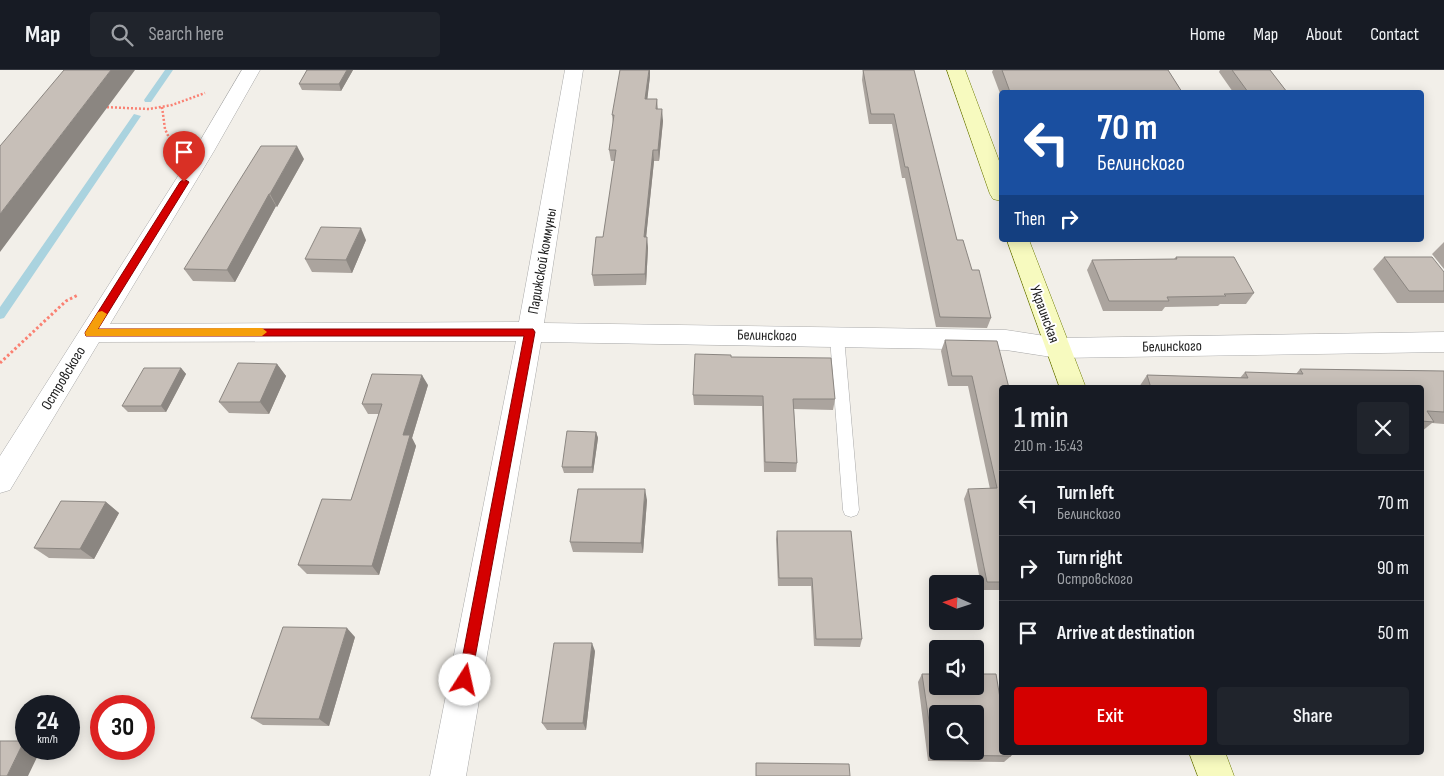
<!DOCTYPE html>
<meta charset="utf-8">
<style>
:root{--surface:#171b24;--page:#20242c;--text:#f1f3f6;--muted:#9ea1a6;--line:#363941;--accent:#d40000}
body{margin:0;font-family:"Sofia Sans Condensed",sans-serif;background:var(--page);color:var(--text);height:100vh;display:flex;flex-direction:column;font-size:19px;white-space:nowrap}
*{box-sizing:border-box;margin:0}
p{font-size:16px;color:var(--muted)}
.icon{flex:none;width:28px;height:28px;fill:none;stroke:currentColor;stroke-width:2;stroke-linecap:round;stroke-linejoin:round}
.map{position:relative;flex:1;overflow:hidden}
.drawer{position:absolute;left:999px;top:315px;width:425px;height:370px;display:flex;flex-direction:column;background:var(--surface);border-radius:5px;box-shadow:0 2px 12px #0003}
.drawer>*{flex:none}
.banner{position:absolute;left:999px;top:20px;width:425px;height:152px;border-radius:5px;box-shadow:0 2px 12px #0003;background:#1a4fa0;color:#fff;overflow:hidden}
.needle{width:32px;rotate:273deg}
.tools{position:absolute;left:929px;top:505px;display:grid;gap:10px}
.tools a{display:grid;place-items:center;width:55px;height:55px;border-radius:5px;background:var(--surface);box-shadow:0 2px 12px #0003;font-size:25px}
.speed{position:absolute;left:15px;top:625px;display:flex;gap:10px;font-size:25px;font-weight:700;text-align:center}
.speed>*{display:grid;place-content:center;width:65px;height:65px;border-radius:50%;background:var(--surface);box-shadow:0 2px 12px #0003;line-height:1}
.speed small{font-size:12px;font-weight:400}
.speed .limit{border:8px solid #d22;background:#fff;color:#111}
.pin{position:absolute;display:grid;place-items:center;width:42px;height:42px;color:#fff;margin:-51px -21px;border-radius:50% 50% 50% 0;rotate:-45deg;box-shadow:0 0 5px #0007}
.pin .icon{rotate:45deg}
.me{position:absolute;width:55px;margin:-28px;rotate:10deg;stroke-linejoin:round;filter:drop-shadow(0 0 4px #0008)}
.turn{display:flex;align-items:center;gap:18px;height:105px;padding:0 15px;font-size:22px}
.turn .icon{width:65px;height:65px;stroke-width:2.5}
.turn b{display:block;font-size:35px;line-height:42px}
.then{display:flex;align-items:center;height:48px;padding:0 15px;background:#0003;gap:10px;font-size:19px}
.round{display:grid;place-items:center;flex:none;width:52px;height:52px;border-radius:5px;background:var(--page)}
.summary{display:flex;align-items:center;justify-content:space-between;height:85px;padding:0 15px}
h1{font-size:30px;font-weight:600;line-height:38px}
.button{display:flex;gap:10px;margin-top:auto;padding:10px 15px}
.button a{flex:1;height:58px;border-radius:5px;background:var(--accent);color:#fff;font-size:20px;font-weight:600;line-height:58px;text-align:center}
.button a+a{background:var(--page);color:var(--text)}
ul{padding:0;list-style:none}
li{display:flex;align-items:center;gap:15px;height:65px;padding:0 15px;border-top:1px solid var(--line)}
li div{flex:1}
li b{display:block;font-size:19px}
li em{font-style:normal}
header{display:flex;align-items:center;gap:30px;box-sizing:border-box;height:70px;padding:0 25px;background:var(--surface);border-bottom:1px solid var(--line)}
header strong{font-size:24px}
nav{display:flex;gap:28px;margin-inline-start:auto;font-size:18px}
.search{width:350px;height:45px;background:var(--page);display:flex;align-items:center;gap:12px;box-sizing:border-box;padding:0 18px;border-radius:5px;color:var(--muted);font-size:19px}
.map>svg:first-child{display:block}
</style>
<header>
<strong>Map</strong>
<div class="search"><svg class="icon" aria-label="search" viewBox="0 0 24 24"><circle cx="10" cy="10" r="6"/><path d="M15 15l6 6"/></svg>Search here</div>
<nav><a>Home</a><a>Map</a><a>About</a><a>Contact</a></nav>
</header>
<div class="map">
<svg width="1444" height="706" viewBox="0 0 1444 706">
<rect width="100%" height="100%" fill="#f2efe9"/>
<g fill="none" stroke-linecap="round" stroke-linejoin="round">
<path fill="#aad3df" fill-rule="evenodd" d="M165 0H173L151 32H145L144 30Z
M134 44 141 46 4 248 0 249V237Z"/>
<g stroke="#a9a9a9" stroke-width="1">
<path id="lane" d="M837 262 842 263 844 267 859 440 857 445 851 447 845 445 843 440 830 267 832 263Z"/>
</g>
<g stroke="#a9a9a9" stroke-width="1">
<path id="street" d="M242 0H260L214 81 110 254 519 252 565 0H583L544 253 1006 260 1058 268 1444 262V282L1058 288 1006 280 541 272 466 706H430L516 271 99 272 10 420 0 423V386L194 81Z"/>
</g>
<g stroke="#707d05" stroke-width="1">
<path id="secondary" d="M947 0H965L1001 96V131L993 129 990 124Z
M1007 170H1029L1086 318H1060Z
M1189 682H1225L1234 706H1198Z"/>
</g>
<path stroke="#fa8072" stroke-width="2.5" stroke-dasharray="2 2" stroke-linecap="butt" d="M103 37 149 39 172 35 205 23
M162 37 165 59 170 70 177 72"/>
<path stroke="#fa8072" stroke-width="3" stroke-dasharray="2.5 2.5" stroke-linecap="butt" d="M0 293 66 231 78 225"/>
<use href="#lane" fill="#fff" fill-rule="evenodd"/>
<use href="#street" fill="#fff" fill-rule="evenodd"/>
<use href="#secondary" fill="#f7fabf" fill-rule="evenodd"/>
</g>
<path fill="#aba49e" d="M307 0H353L341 21 302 20 299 14Z
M863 0H908L957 170 972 200 991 248 987 258 936 257 905 108H902L892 54H869L862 10Z
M993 0H1168L1182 22H1001V26L992 2Z
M1220 0H1270L1287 22H1233L1219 2Z
M650 6 647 29H657L658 39 663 51 659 91H654L646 167 648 178 646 215 594 216 592 205 603 167 615 91H611L609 80 613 54 612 45Z
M304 89 277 137 276 136 235 212 193 211 184 199Z
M366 170 352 203 312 202 305 189Z
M1444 172V199L1432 184Z
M1176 187 1254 223 1246 234H1220L1218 236 1165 237 1162 241H1103L1087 200 1092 190 1174 189Z
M1384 187 1444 202V233H1397L1373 199Z
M945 270 1001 318V520H982L964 429 968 419H990L968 316H948L941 281Z
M731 287 835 329 833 340 794 339 797 393 796 402H764L762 336 694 335 693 325Z
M277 294 286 306 269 344 229 343 219 332Z
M181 298 186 304 166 342H128L122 336Z
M1300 299 1444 301V354L1432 353 1421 362V318L1139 317 1147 305 1240 308 1245 302 1296 304Z
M428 315 412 368 416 376 379 505 307 504 298 495 351 430 379 344H368L362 334Z
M596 362 598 368 593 403H564L562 397Z
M647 430 643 483 573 482 570 472Z
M106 432 119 443 94 489 49 488 34 478Z
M777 461 862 569 860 577 814 576 811 516H778L776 469Z
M355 567 329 656 263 655 251 648Z
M595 581 586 660H547L542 653Z
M922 604 1011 686 1004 692 928 691 918 612Z"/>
<path fill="#8b8681" d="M111 0H135L0 182V144Z
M347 0H353L341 21 339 14Z
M649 0H650V6L646 41 645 29Z
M662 39 663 51 659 91 658 80Z
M297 76 304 89 277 137 270 124Z
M653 80 654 91 645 178 644 167Z
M269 124 276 136 235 212 227 200Z
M361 158 366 170 352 203 346 190Z
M647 167 648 178 646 215 645 204Z
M277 294 286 306 269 344 260 332Z
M181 298 186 304 166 342 161 336Z
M422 305 428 315 412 368 416 376 379 505 372 496 403 365Z
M596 362 598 368 593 403 592 397Z
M645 419 647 430 643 483 641 473Z
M106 432 119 443 94 489 80 479Z
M347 558 355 567 329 656 319 649Z
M592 573 595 581 586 660 583 653Z
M24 671 26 672V679H41L28 706H7Z"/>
<path fill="#c7bfb8" stroke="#8b8681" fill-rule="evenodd" d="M64 0H111L0 144V76Z
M307 0H347L339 14H299Z
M620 0H649L645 29H657L656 39H662L658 80H653L644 167H647L645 204 592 205 596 167H603L616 80H609L614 45H612Z
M863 0H914L957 170H963L972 200H979L991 248 940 247 908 97H905L894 44H871Z
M1002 0H1168L1182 22H1010Z
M1232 0H1270L1287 22H1248Z
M261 76H297L270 124H269L227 200 184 199Z
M321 157 361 158 346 190 305 189Z
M1176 187H1234L1254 223 1224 224 1226 226 1167 227 1169 231H1109L1092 190 1177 189Z
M1384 187H1432L1444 202V221H1409Z
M945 270 997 271 1009 318H1001V512H987L968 419 997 418 972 306H952Z
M695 284 731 285V287L831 288 835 329H793L797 393 765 392 763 326 693 325Z
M238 293 277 294 260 332H219Z
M144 298H181L161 336H122Z
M1300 299 1444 301V342L1427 341 1434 352 1421 351V318H1151L1147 305 1248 308 1245 302 1303 304Z
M372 304 422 305 403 365H410L372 496 298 495 322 429 351 430 382 334H362Z
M567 361 596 362 592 397H562Z
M578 419H645L641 473 570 472Z
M61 431 106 432 80 479 34 478Z
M777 461H851L862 569H816L812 508H779Z
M283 557 347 558 319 649 251 648Z
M554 573H592L583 653H542Z
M922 604H938V616H975V604H996L1001 634V682H1011V686L934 685ZM938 644H975V681H938Z
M0 671H24L7 706H0Z
M756 693 849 694 850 706H756Z"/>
<path fill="#d40000" stroke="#8a0000" d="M184 109 189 112 98 259H533L535 262 470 615 465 618 460 615 458 610 524 266H86L85 263 86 261 180 112Z"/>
<path fill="#f59e0b" d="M102 241 107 244 98 259 262 258 267 262 262 266H86L85 263 86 261 98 242Z"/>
<g text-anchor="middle" stroke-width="4" stroke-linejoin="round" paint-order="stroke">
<g font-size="15" fill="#222" stroke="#fff">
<text transform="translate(542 191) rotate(-80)" y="5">Парижской коммуны</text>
<text transform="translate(1045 244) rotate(70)" y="5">Украинская</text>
<text transform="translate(767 265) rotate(1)" y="5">Белинского</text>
<text transform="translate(1172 276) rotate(-1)" y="5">Белинского</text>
<text transform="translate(63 308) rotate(-59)" y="5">Островского</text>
</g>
</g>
</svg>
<div class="tools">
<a><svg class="needle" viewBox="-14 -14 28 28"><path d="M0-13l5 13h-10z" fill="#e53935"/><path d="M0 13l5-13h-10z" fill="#9ea1a6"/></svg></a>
<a><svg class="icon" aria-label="sound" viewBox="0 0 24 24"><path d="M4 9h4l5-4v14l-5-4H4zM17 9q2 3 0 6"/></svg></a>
<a><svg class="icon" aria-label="search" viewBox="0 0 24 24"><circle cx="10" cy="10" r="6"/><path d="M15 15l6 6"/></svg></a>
</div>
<div class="speed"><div>24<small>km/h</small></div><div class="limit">30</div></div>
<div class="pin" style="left:184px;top:112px;background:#d93025"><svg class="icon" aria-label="arrive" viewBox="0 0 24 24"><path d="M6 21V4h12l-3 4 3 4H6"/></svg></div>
<svg class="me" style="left:465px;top:610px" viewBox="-20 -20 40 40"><circle r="19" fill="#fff"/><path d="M0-13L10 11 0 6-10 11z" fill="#d40000"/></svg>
<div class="banner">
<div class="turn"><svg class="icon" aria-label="left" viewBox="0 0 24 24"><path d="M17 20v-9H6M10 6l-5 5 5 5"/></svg><div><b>70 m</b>Белинского</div></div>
<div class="then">Then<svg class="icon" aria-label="right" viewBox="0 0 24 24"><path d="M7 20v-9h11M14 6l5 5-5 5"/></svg></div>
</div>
<section class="drawer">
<div class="summary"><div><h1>1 min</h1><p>210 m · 15:43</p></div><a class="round"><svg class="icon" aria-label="close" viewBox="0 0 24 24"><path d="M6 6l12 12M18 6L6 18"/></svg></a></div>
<ul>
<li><svg class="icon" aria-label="left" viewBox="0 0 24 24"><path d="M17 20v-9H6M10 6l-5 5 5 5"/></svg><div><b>Turn left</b><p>Белинского</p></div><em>70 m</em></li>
<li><svg class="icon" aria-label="right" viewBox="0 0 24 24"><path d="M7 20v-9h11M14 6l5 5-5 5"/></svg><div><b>Turn right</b><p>Островского</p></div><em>90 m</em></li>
<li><svg class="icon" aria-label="arrive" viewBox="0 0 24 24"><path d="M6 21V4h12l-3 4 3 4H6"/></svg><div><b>Arrive at destination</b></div><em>50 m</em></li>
</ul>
<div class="button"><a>Exit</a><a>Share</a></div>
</section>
</div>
